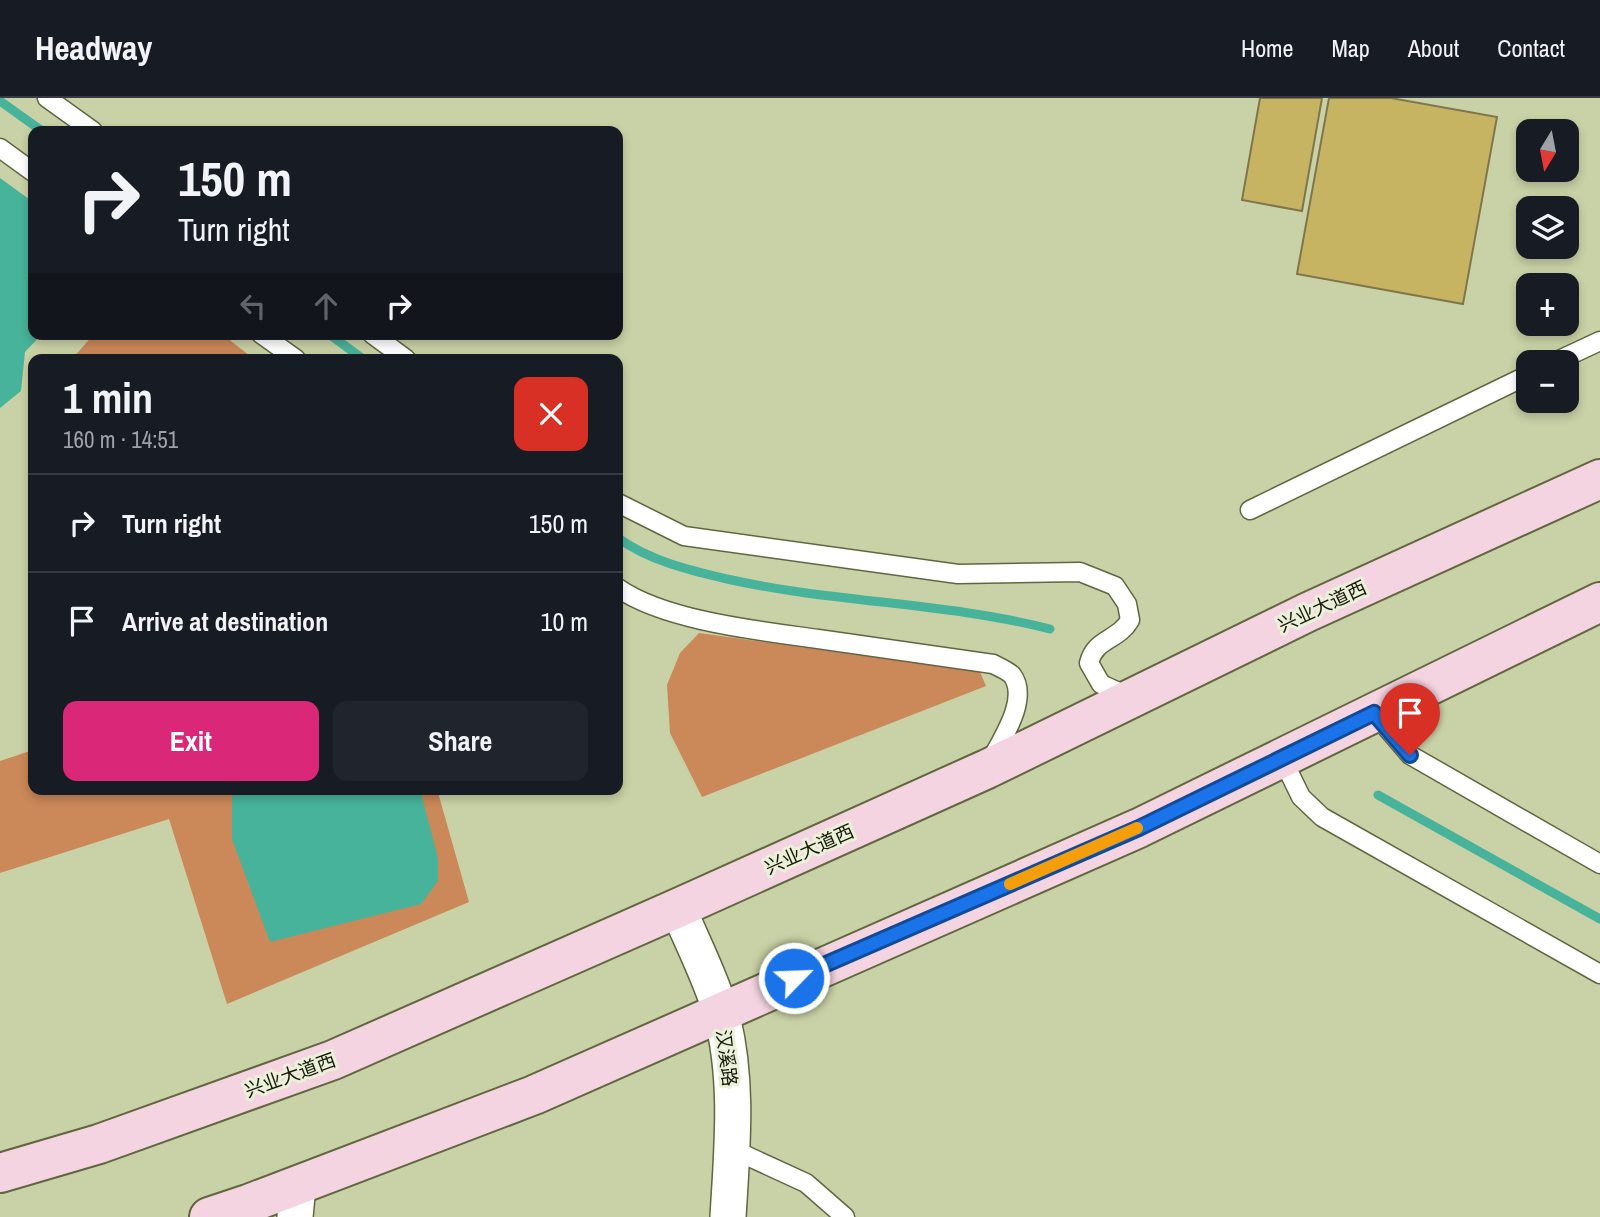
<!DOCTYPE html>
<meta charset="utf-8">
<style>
:root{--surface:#171b24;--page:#20242c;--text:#f1f3f6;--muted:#9ea1a6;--line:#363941;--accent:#db2777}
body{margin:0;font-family:"Archivo Narrow","Noto Sans SC",sans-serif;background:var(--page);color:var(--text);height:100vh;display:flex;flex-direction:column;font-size:26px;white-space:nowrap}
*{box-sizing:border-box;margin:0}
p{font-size:23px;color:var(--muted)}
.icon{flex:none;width:38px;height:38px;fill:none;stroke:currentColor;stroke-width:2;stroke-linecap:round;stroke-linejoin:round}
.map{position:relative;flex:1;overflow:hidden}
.panel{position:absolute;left:28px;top:256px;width:595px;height:441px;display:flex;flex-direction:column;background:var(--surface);border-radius:14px;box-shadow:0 4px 10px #0003}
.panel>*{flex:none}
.guide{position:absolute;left:28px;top:28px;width:595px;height:214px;border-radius:14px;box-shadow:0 4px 10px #0003;background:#171b24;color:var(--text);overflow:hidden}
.needle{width:46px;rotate:190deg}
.fabs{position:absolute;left:1516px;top:21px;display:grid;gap:14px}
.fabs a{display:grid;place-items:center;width:63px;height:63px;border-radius:14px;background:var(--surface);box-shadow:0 4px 10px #0003;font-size:35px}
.pin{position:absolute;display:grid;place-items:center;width:60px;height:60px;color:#fff;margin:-72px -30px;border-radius:50% 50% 50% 0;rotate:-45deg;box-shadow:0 0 7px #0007}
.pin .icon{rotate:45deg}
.me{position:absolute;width:77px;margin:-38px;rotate:66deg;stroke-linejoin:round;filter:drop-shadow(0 0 5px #0008)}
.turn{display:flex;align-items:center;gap:24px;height:147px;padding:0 35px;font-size:32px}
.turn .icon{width:91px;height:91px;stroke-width:2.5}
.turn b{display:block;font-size:49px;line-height:60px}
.lanes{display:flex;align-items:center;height:66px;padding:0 35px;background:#0003;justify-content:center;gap:35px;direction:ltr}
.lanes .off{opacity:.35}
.round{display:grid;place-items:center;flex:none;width:74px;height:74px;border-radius:14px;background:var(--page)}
.summary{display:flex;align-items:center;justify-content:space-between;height:119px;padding:0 35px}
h1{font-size:42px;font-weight:700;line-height:52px}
.primary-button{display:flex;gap:14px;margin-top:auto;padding:14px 35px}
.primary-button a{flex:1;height:80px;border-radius:14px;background:var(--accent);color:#fff;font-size:28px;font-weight:700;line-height:80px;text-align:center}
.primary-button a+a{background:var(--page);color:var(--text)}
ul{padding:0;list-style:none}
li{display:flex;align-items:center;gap:21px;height:98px;padding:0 35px;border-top:2px solid var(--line)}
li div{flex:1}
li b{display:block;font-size:26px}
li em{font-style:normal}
header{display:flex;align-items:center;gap:42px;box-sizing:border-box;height:98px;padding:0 35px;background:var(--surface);border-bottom:2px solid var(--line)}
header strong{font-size:33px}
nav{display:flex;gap:38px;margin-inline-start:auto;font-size:24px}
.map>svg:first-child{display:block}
</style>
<header>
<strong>Headway</strong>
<nav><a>Home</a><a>Map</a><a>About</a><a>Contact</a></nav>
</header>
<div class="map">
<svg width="1600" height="1119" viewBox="0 0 1600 1119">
<rect width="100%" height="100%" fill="#c9d1a6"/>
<path fill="#cb8858" d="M94 236H222L254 261H72Z
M699 535 980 574 986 588 702 699 670 635 667 587 680 555Z
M33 652V691H437L469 804 227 906 169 721 0 775V663Z"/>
<path fill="#48b39b" d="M0 80 33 104V236H42L25 254 21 293 0 310Z
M254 691H420L438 760V783L421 806 270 844 232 741V698Z"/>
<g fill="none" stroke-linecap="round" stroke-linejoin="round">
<path stroke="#48b39b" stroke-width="9" d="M0 3 42 33
M329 236 363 261
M618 440C650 463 689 472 727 481 834 505 945 504 1050 531
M1378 697 1600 821"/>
</g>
<path fill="#c7b462" stroke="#80764e" stroke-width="2" d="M1260 0H1322L1302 113 1242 102Z
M1329 0H1391L1497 19 1463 206 1297 176Z"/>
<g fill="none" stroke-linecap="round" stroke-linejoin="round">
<g stroke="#60663f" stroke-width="21">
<path id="lane" d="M47 0 93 33
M0 50 33 74
M261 236 296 261
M372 236 406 261
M1555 264 1600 243
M618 405 684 438 958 476 1080 474 1115 488 1127 506 1130 522C1118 543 1095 540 1089 565L1101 586 1130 599
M1250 412 1528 277
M618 490C665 523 761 533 818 541 877 549 935 558 993 566 999 569 1008 573 1012 577 1030 601 1001 642 990 664
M1374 615 1410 657 1600 766
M1282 660 1301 699 1322 719 1600 876
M732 1051 806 1085 845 1119"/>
</g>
<g stroke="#60663f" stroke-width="38">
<path id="street" d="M678 810C692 844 711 880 721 915 739 981 732 1051 728 1119
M295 1119 298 1087"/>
</g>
<g stroke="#60663f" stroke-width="42">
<path id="secondary" d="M0 1075 99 1046 333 962 678 810 987 671 1308 514 1600 381
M209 1119 248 1106 534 997 1139 730 1600 504"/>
</g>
<use href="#lane" stroke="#fff" stroke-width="18"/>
<use href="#street" stroke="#fff" stroke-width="35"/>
<use href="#secondary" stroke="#f5d4e1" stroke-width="38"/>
</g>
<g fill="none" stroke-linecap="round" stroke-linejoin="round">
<g stroke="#114b97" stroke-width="18">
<path id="route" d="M794 880 1139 730 1374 615 1410 657"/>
</g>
<use href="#route" stroke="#1a73e8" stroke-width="12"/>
<path stroke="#f59e0b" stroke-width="12" d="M1010 786 1137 730"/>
</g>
<g text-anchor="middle" stroke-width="6" stroke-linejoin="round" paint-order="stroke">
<g font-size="19" fill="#161908" stroke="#ebf0da">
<text transform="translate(1322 508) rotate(-25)" y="7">兴业大道西</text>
<text transform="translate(809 751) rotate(-24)" y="7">兴业大道西</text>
<text transform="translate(727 960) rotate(83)" y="7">汉溪路</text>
<text transform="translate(290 977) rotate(-20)" y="7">兴业大道西</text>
</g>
</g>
</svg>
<div class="fabs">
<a><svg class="needle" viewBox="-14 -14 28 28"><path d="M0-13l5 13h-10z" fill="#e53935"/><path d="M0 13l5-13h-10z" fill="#9ea1a6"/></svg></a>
<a><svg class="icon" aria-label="layers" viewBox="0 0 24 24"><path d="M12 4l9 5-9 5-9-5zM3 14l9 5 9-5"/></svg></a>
<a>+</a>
<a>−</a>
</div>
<div class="pin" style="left:1410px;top:657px;background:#d93025"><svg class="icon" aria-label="arrive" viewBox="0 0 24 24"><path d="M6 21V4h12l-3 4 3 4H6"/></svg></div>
<svg class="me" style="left:794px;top:880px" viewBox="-20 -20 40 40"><circle r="17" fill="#1a73e8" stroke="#fff" stroke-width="3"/><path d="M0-11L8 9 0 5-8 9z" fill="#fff"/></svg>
<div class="guide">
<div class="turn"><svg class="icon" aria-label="right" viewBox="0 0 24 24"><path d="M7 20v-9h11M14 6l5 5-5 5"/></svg><div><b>150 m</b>Turn right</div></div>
<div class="lanes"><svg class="icon off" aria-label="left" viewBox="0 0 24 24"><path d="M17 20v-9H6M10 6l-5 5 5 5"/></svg><svg class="icon off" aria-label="ahead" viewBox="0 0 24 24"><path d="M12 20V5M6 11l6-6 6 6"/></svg><svg class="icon" aria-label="right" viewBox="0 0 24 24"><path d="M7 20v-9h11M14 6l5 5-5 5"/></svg></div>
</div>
<section class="panel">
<div class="summary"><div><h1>1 min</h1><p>160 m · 14:51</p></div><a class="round" style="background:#d93025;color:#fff"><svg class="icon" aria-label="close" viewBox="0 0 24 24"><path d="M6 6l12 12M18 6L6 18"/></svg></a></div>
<ul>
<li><svg class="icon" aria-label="right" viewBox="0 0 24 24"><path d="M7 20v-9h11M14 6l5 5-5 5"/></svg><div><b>Turn right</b></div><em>150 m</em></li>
<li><svg class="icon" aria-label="arrive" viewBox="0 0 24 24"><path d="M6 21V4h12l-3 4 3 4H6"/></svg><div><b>Arrive at destination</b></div><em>10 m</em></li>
</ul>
<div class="primary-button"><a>Exit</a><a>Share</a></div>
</section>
</div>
